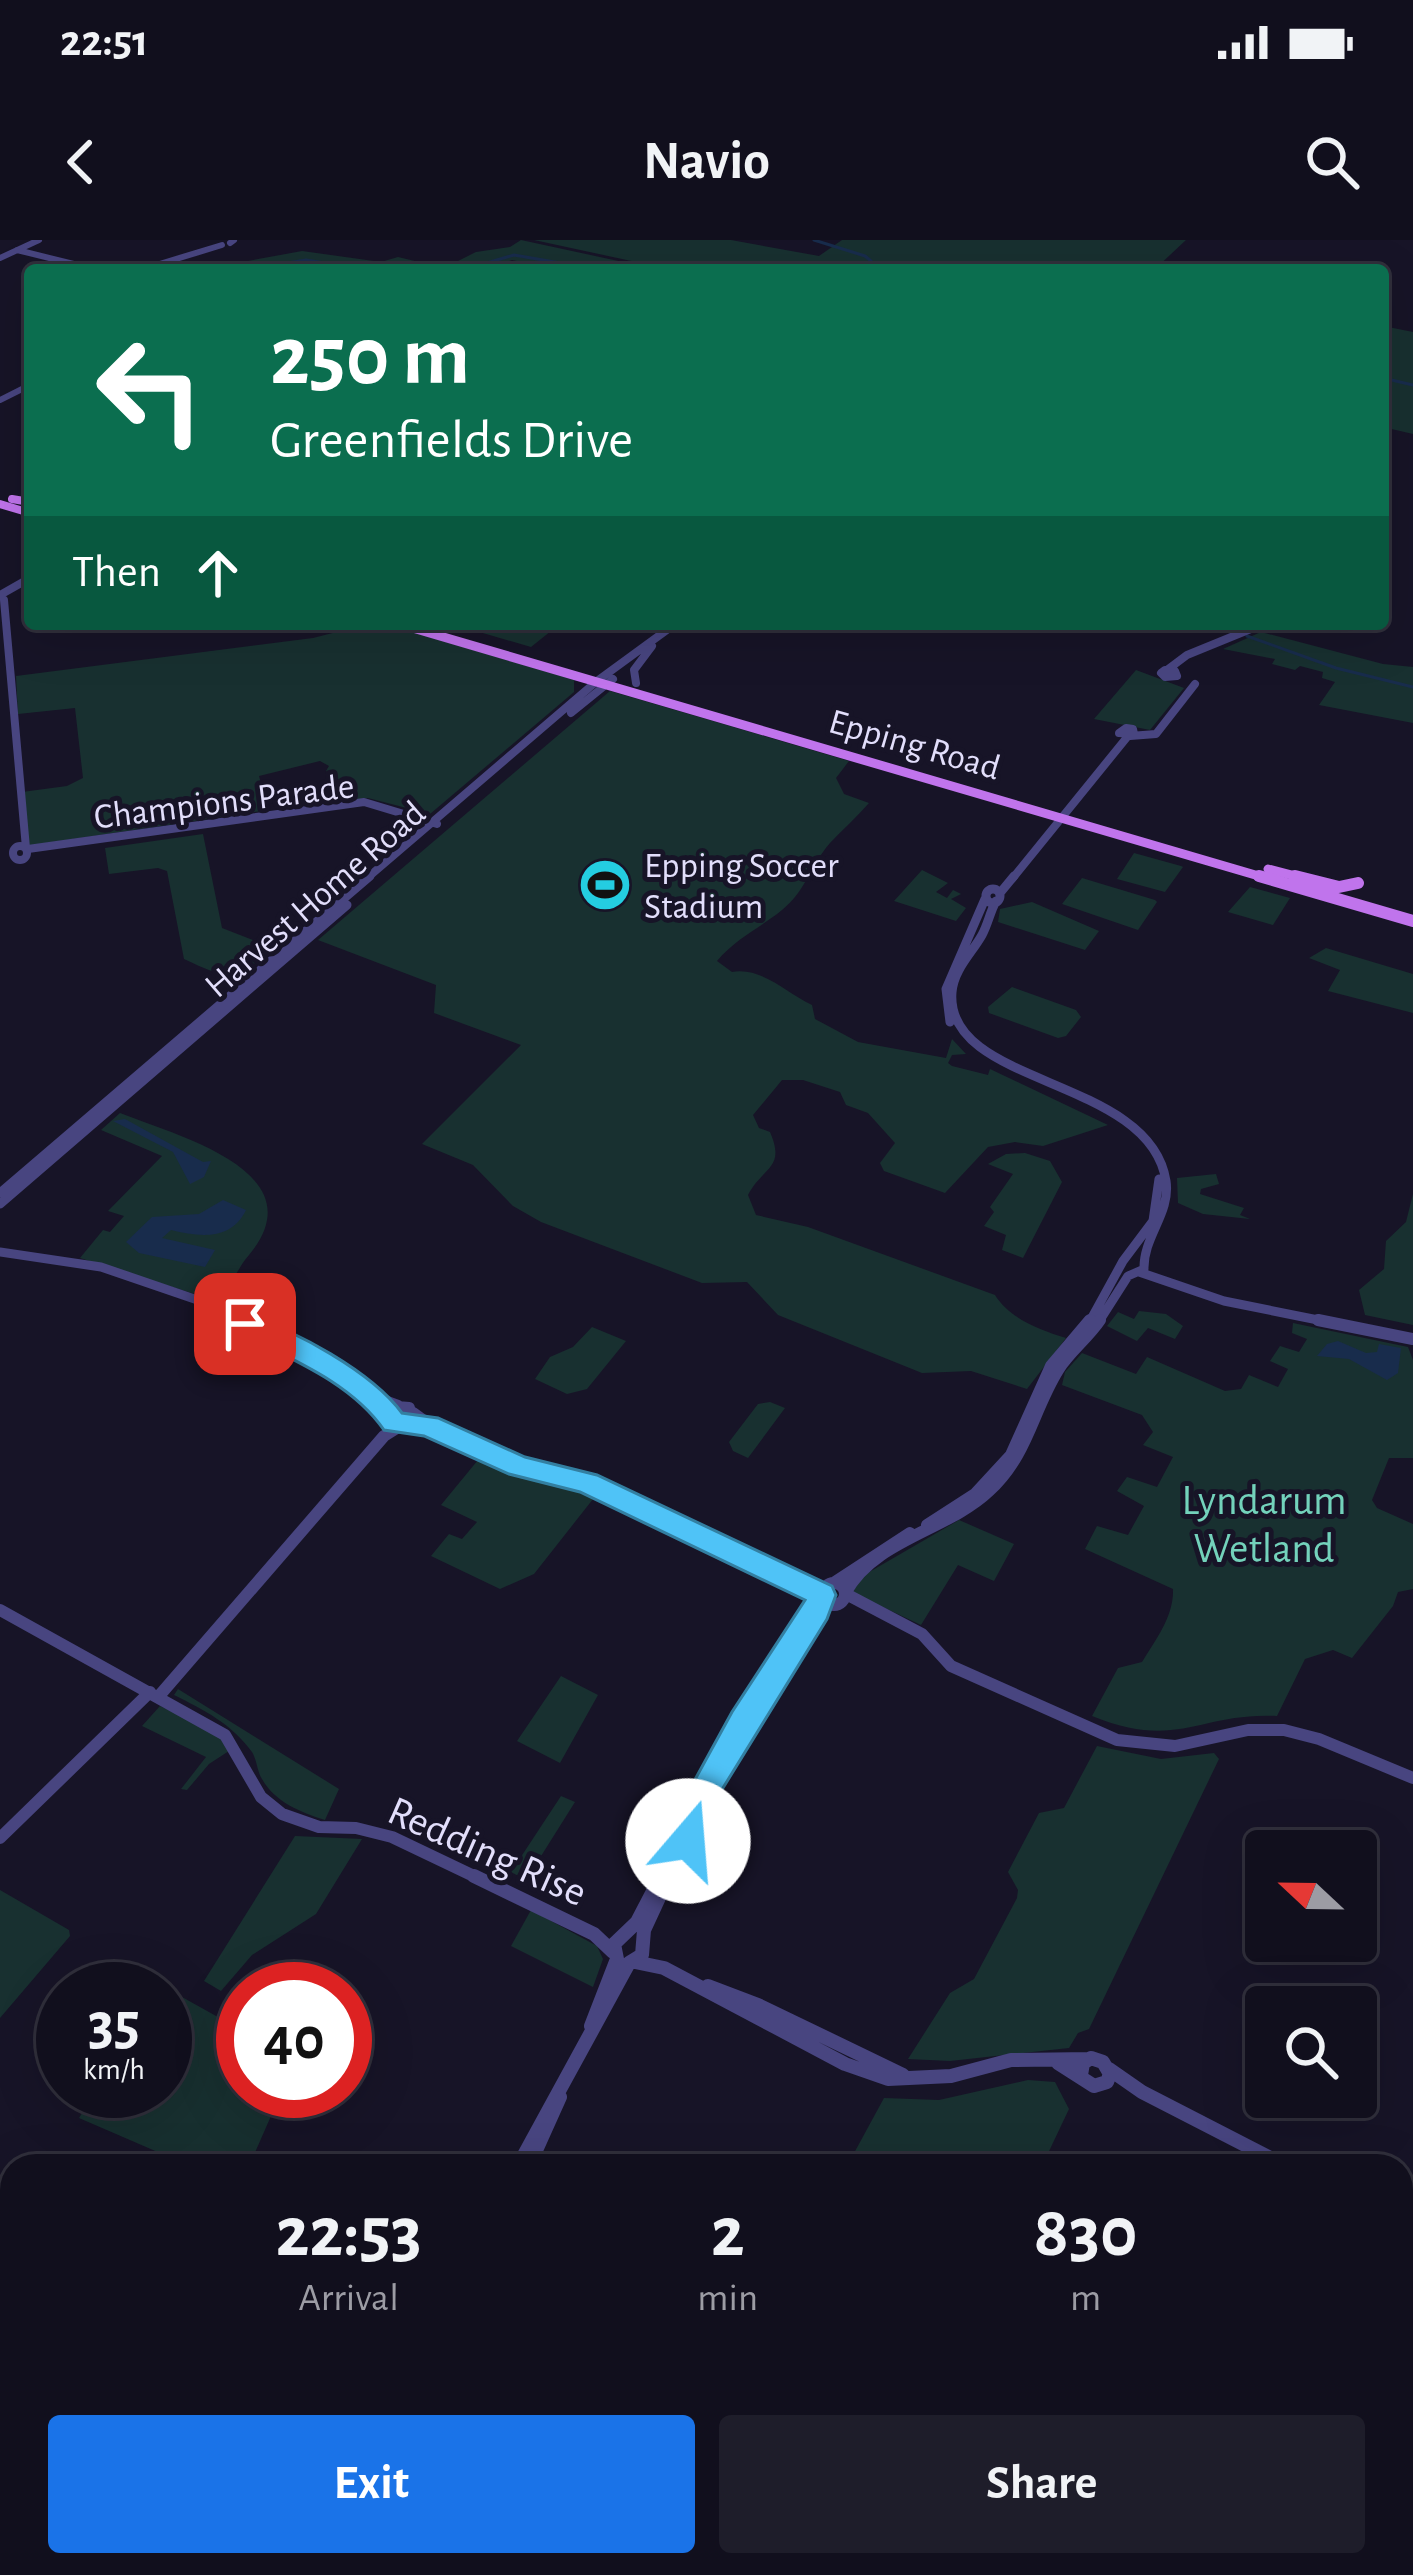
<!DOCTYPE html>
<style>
:root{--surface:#110f1d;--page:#1e1d2a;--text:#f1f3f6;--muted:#9c9ca4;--line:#302f3b;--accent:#1a73e8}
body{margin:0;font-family:"Alegreya Sans",sans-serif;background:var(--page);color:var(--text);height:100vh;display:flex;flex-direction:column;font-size:45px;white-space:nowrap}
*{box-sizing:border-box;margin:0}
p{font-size:39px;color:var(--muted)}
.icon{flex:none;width:66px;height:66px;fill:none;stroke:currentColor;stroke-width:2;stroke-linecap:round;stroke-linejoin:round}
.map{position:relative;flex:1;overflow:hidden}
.details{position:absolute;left:0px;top:1914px;width:1413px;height:423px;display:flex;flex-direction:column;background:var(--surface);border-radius:36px 36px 0 0;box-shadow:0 12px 48px #0002,0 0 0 3px var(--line)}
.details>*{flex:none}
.top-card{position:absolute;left:24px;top:24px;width:1365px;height:366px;border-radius:12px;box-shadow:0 12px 48px #0002,0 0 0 3px var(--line);background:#0b6e4f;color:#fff;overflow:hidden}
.needle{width:78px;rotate:292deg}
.controls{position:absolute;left:1245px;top:1590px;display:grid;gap:24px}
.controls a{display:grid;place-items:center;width:132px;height:132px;border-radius:12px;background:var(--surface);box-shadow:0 12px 48px #0002,0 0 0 3px var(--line);font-size:60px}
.speed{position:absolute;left:36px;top:1722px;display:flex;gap:24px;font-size:60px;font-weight:700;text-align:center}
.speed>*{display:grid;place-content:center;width:156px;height:156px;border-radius:50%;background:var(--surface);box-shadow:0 12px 48px #0002,0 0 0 3px var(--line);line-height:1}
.speed small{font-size:30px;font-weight:400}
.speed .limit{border:18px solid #d22;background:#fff;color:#111}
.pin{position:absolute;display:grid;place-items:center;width:102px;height:102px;color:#fff;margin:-51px;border-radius:24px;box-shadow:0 6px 18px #0006}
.me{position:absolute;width:132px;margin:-66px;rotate:18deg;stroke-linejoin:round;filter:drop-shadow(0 0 9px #0008)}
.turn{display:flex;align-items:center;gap:42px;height:252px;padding:0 48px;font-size:54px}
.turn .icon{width:156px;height:156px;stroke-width:2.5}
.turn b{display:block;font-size:84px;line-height:102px}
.then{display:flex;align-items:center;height:114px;padding:0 48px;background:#0003;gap:24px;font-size:45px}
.eta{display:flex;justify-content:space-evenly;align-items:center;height:204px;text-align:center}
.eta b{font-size:72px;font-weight:700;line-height:84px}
.action{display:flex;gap:24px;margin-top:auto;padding:24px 48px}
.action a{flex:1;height:138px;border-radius:12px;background:var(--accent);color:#fff;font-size:48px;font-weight:700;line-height:138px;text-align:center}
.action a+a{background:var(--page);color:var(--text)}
.status{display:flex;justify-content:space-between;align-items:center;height:84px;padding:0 60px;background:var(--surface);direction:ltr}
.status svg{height:33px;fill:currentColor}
header{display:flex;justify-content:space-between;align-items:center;height:156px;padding:0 48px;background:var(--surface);font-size:54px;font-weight:700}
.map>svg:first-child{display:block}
</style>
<div class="status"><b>22:51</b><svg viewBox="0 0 49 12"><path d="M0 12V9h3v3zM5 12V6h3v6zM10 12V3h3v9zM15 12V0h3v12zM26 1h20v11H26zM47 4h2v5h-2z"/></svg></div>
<header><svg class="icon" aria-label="back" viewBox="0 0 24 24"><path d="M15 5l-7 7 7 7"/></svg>Navio<svg class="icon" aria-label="search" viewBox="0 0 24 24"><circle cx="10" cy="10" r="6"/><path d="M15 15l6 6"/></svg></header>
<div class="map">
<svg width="1413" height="2335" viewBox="0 0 1413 2335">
<rect width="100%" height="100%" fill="#171427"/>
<path fill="#183030" d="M521 0 660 30H557L512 20 486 30H199L302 11 381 22 398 17 444 28 476 12 510 7Z
M534 0H731L819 16 842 0H1186L1154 30H673Z
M1383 86 1413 92V194L1383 187Z
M368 384H386L574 440V452L430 574 368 558 341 562 332 552 326 531 329 526 320 521 259 536 268 570 26 606 22 552 67 546 83 538 75 468 18 474 16 436 313 398Z
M452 384H604L551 391 531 407Z
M1261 392 1383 424 1413 427V483L1319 465 1335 442 1322 438 1323 432 1300 426 1295 430 1272 424 1275 419 1223 409Z
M1136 430 1184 448 1150 490 1094 479Z
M610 451 849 521 836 538 844 554 869 563C857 577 842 590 830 603 810 626 806 651 782 670 760 688 736 698 717 721L732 732C762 727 785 752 812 765L815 779 858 802 946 818 952 799 966 814 952 815 948 823 952 826 988 835 990 829 1108 885 1043 906 1015 902 988 907 945 953 884 931 880 923 895 903 868 873 846 865 840 852 803 840H782L753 875 759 888 770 892C786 929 763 926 748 955L756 975 808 987 995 1055C1010 1079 1040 1090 1066 1098L1027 1149 971 1131 922 1133 778 1075 747 1042 702 1043 541 982 513 966 473 925 422 904 521 805 434 773 436 745 318 700Z
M203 594 222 688 273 708C234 742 231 741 184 719L167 631 158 628 109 634 105 608Z
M1134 613 1181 626 1183 627 1165 652 1117 639Z
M922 630 948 643 936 652 947 658 953 650 961 654 951 659 966 668 956 681 894 661Z
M1082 638 1155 660 1157 662 1138 690 1062 664Z
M1250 647 1290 658 1273 685 1228 672Z
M1032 662 1099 691 1085 710 998 682 1000 669Z
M1326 708 1413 734V773L1328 751 1340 730 1309 718Z
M1012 747 1076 770 1081 777 1066 796 1058 798 989 773 988 767Z
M120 873C178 896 318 932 249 1015 236 1030 231 1048 217 1061L80 1018 103 990 110 992 124 976 108 971 162 916 101 890Z
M1025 913 1050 921 1062 942 1023 1018 1002 1010 1006 995 984 986 994 972 990 967 1013 934 988 924 1006 914Z
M1216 934 1219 944 1201 949 1200 954 1244 968 1240 975 1250 979 1203 974 1178 963 1177 938Z
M1413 954V1085L1365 1075 1359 1050 1384 1029 1386 1001 1406 982Z
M1139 1071 1166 1074 1183 1086 1175 1099 1148 1088 1137 1101 1107 1086 1118 1072 1134 1079Z
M1293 1083 1408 1107 1413 1120V1218H1389L1372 1260 1377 1268 1413 1284V1349L1398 1352 1393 1366 1352 1418 1333 1410 1305 1419 1277 1476C1199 1472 1178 1511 1092 1476L1118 1428 1142 1422C1156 1399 1174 1376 1173 1349L1085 1309 1097 1286 1128 1295 1144 1266 1117 1251 1127 1237 1157 1247 1173 1217 1143 1205 1153 1192 1142 1175 1062 1145 1065 1132 1082 1113 1136 1134 1147 1117 1225 1151 1241 1149 1249 1135 1278 1147 1288 1129 1270 1121 1280 1106 1299 1112 1307 1099 1292 1093Z
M592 1087 626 1101 587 1149 567 1154 535 1139 550 1117 573 1107Z
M770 1162 785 1168 748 1218 733 1211 729 1202 758 1164Z
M486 1219 597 1254 534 1334 500 1349 431 1316 449 1294 462 1299 477 1282 441 1265 478 1220Z
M959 1280 1014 1304 994 1341 958 1325 921 1385 853 1353 859 1338Z
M561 1436 598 1455 560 1523 517 1501Z
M178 1449 339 1549 325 1580C300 1572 275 1562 262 1539 257 1531 257 1520 252 1512 232 1484 204 1470 174 1455Z
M160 1466 211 1490 232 1509 209 1524 187 1550 181 1549 206 1517 142 1486Z
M1097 1506 1161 1519 1214 1513 1219 1519 1089 1789 1078 1793 1069 1808 950 1821 908 1819 950 1753 974 1739 1017 1658 1018 1650 1008 1632 1039 1573 1064 1568Z
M561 1556 575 1562 526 1640 511 1632Z
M295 1596 362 1599 316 1674 252 1715 221 1751 204 1741Z
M0 1650 69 1690 70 1696 0 1778Z
M531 1670 597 1706 603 1719 593 1747 511 1706Z
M173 1752 243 1791V1851H282L249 1926H190L79 1878 95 1851H165V1762Z
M1028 1840 1055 1842 1069 1869 1042 1926H847L884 1858 939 1860Z
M1401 2004 1413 2010V2132L1401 2126Z"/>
<path fill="#182c4c" d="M125 879 203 922 211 921 204 937 190 944 173 912 113 881Z
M223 960 246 970C231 1001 200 997 171 990L162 998 215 1010 205 1027 139 1013 126 1002 152 977 199 974Z
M1338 1101 1366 1113 1377 1112 1379 1104 1401 1108 1398 1133 1387 1140 1349 1119 1317 1116 1327 1104Z"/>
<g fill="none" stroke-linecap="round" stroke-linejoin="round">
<path stroke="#182c4c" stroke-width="3" d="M814 0 865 16 871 21 866 25 875 30
M243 30 306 20 369 30
M463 30 514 15 601 30
M1383 138 1413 145
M1224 384 1238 391
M1247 396 1336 428 1413 447"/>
<path stroke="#484580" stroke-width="6" d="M230 3 234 0
M17 10 98 30
M0 18 39 0
M140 30 222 5
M0 160 30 145"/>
<path stroke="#484580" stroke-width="8" d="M0 355 30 338
M4 360 26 608
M1165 430 1175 431 1177 436 1165 437 1161 433Z
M1167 430 1187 415 1263 384
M636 443 634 430 652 406
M571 473 613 439
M1126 488 1133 489 1134 494 1119 493Z
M1130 496 1156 494 1195 444
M13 613a7 7 0 1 1 14 0a7 7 0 1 1-14 0Z
M28 609 364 562 437 584
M366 639 597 441 675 384
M1012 639 1128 496"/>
<path stroke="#484580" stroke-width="9" d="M986 656a7 7 0 1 1 14 0a7 7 0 1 1-14 0Z
M1000 653 1014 636
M996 661C990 672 988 684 982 695 972 713 954 729 952 752 944 847 1150 836 1166 941 1171 973 1143 997 1144 1029L1128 1036 1098 1083
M950 782 946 749 985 659
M0 953 370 636
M0 964 347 665
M0 1012 101 1027 215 1066
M1139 1032 1224 1061 1333 1083
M209 1073a9 9 0 1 1 18 0a9 9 0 1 1-18 0Z
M220 1080 240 1083
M1089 1083 1123 1021 1153 981 1159 939"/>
<path stroke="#484580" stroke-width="12" d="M220 1080C289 1090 334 1144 398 1166
M1318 1080 1413 1099
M413 1173C471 1219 546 1225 611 1253 683 1284 752 1321 822 1355
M927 1285 975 1254 1011 1215 1051 1126 1090 1080
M823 1354a11 11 0 1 1 22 0a11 11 0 1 1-22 0Z
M832 1344 910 1293
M846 1352C874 1300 948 1290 989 1251 1028 1215 1032 1172 1058 1130 1069 1112 1088 1098 1100 1080
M846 1354 922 1394 951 1426 1117 1500 1175 1506 1248 1490H1284L1319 1499 1413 1538
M0 1370 225 1495 261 1557 282 1574 319 1587 356 1588 392 1597 480 1639
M159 1456 384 1196 411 1179 409 1168 397 1167 390 1173 392 1181 401 1184
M0 1598 150 1452
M659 1639 708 1546
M668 1639 738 1490 822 1357"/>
<path stroke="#484580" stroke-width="14" d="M474 1636 594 1694 613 1712
M635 1722 664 1728 845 1824 888 1839 951 1836 1011 1820 1090 1819
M708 1746 758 1765 903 1835
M591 1786 617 1719 614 1704 637 1682 661 1636
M1058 1823 1094 1846 1107 1842 1110 1834 1103 1822 1091 1818 1083 1823 1081 1835
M1109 1829 1142 1852 1286 1926
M518 1926 629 1723 642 1715 644 1690 669 1636
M529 1926 560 1857
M1401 1986 1413 1992
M457 2325 458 2335
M469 2325 470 2335"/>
<path stroke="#c074ec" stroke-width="8" d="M12 259 30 262
M0 264 30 273"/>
<path stroke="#c074ec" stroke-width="9" d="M399 384 1269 639
M1268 629 1307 639"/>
<path stroke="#c074ec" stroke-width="12" d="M1259 636 1413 681
M1295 636 1339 647 1358 643"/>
</g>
<path fill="#4fc3f7" stroke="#337fa1" stroke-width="3" d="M245 1075C294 1089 372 1132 402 1173L438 1178 525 1217 597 1235 832 1346 836 1355 827 1379 710 1569 699 1591 704 1601 699 1612 688 1616 668 1609 663 1598 732 1472 805 1360 580 1252 509 1234 424 1196 384 1190C350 1141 288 1118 236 1091L232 1084Z"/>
<defs>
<g id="stadium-disc" transform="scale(2.7)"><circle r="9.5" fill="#24cde1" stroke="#171427"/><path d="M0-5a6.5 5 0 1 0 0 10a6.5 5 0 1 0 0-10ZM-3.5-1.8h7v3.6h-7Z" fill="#111"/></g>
</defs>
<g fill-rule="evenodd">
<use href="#stadium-disc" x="605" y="645"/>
</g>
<g text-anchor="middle" stroke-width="10" stroke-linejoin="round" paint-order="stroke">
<g font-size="36" fill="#e2defb" stroke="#171427">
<text transform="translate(915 503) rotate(16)" y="13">Epping Road</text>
<text transform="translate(224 560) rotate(-7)" y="13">Champions Parade</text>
<text transform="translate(314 658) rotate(-41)" y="13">Harvest Home Road</text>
</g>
<g font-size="36" fill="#e2defb" stroke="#171427" text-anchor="start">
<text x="644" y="637">Epping Soccer<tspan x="644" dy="41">Stadium</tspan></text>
</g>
<g font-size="42" fill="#73d2bb" stroke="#171427">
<text x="1264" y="1274">Lyndarum<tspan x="1264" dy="48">Wetland</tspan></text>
</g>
<g font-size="42" fill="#e2defb" stroke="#171427">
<text transform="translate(488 1610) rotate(24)" y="15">Redding Rise</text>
</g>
</g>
</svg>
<div class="controls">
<a><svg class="needle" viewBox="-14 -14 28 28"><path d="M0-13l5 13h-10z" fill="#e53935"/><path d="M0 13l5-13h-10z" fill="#9c9ca4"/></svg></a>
<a><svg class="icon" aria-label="search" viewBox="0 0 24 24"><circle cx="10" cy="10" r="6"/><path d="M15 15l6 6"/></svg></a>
</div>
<div class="speed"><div>35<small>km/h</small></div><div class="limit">40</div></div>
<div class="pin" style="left:245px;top:1084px;background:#d93025"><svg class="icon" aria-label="arrive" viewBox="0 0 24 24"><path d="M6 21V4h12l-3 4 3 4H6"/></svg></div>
<svg class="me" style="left:688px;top:1601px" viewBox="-20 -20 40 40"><circle r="19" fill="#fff"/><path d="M0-13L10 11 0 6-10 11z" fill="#4fc3f7"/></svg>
<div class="top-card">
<div class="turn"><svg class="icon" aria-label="left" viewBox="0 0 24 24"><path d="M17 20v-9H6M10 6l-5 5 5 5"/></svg><div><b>250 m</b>Greenfields Drive</div></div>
<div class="then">Then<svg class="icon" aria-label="ahead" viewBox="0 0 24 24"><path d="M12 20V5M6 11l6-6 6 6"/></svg></div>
</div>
<section class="details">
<div class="eta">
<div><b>22:53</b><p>Arrival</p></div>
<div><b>2</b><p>min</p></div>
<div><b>830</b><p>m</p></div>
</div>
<div class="action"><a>Exit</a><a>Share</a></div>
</section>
</div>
